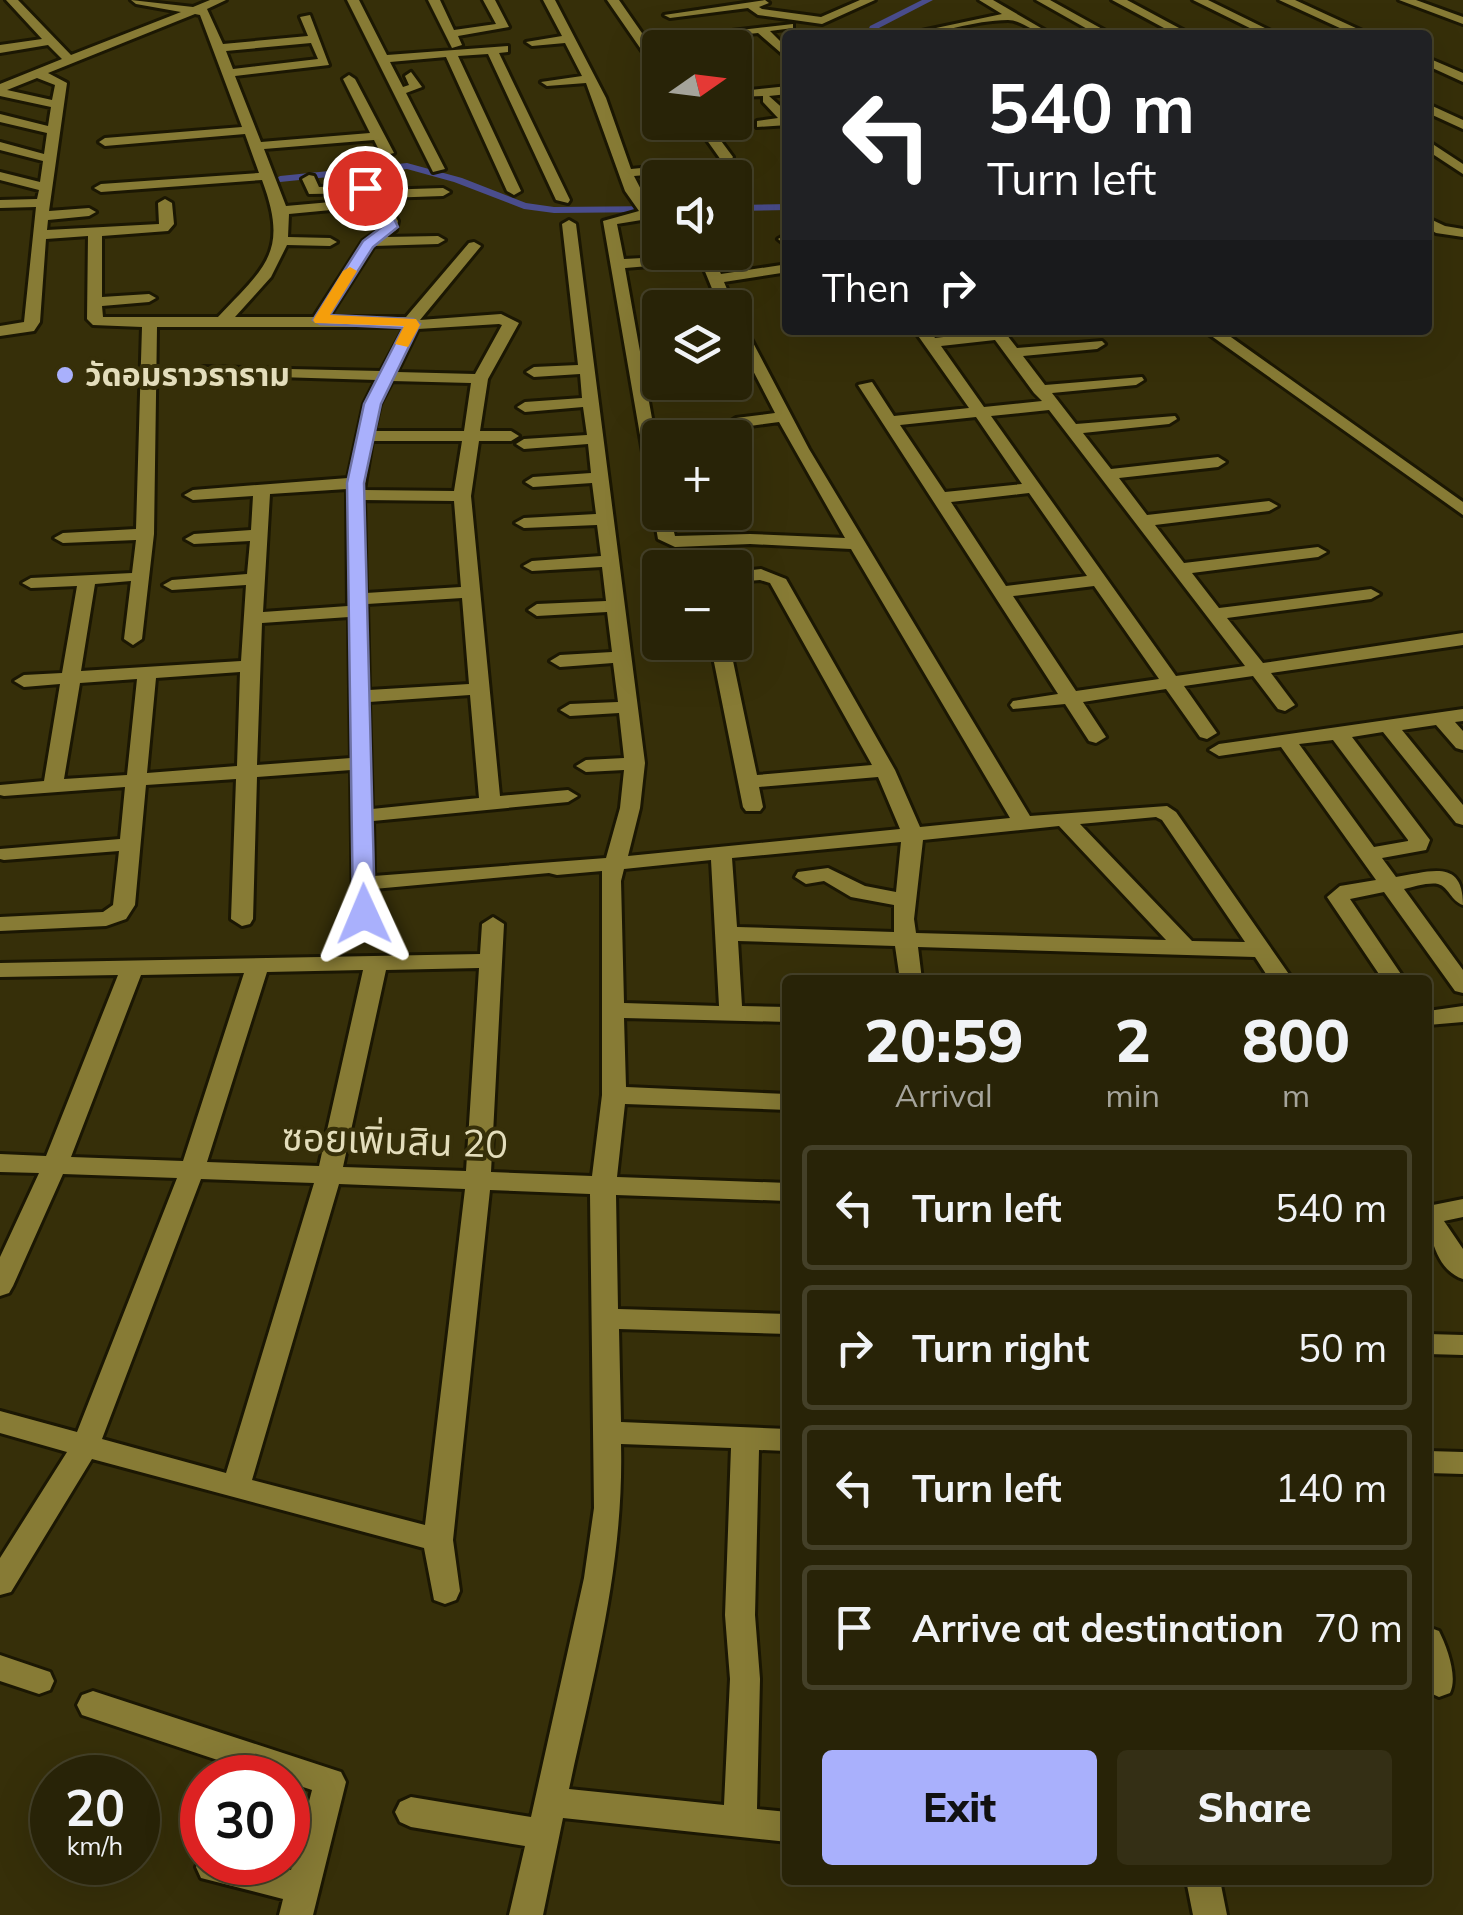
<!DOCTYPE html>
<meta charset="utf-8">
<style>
:root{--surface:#282307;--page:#342f15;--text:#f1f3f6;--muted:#a5a49b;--line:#444028;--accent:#a9b0fc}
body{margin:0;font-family:Mulish,"Noto Sans Thai",sans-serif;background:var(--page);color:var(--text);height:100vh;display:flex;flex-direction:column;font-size:38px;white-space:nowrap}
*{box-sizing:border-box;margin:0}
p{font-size:32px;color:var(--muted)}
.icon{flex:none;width:55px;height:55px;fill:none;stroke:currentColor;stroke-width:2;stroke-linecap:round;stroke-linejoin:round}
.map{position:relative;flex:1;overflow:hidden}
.sheet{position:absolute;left:782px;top:975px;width:650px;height:910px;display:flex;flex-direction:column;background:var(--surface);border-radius:10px;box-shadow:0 10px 40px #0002,0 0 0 2px var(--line)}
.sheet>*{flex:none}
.banner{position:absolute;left:782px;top:30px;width:650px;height:305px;border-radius:10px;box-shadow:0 10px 40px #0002,0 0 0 2px var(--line);background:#202124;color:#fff;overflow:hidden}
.needle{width:65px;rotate:76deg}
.controls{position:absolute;left:642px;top:30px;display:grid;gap:20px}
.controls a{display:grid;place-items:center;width:110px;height:110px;border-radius:10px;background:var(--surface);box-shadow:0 10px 40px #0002,0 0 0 2px var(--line);font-size:50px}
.speed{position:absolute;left:30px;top:1755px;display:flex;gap:20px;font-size:50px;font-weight:700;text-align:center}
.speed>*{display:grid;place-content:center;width:130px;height:130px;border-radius:50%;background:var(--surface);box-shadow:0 10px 40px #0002,0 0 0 2px var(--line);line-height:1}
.speed small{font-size:25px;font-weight:400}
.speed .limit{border:15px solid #d22;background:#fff;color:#111}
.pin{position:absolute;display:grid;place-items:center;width:85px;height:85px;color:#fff;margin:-42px;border:5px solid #fff;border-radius:50%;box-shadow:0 2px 10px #0007}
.me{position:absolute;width:110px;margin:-55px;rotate:359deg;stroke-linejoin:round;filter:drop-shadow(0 0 8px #0008)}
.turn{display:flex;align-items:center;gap:35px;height:210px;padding:0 40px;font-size:45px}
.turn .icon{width:130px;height:130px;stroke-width:2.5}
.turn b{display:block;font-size:70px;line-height:85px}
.then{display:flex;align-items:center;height:95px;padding:0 40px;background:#0003;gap:20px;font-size:38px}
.eta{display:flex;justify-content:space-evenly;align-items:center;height:170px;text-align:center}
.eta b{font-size:60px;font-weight:800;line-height:70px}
.button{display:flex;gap:20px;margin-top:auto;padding:20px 40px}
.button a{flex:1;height:115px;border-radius:10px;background:var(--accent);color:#111;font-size:40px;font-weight:800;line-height:115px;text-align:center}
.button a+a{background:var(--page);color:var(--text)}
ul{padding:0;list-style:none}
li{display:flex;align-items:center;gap:30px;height:125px;margin:0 20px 15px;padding:0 20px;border:5px solid var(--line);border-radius:10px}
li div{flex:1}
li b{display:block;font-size:38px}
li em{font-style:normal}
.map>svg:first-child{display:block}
</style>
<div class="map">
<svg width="1463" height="1915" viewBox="0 0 1463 1915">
<rect width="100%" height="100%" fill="#362f09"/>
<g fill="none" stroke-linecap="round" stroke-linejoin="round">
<path fill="#4a4d8d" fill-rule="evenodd" d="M922 0H933L877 29 876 35H866L870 26Z
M407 163 462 178 526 203 554 207 660 206V212L554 213 524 209 454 182 407 169 280 182 275 179 280 176Z
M788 204V210L735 211V205Z"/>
<g stroke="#1b1703" stroke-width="6">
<path id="minor" d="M6 0H18L71 55 181 12 136 4 131 0 193 7 210 0H226L207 9 223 44 308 36 300 17 310 15 329 65 235 76 261 142 370 133 343 79 349 75 355 79 394 153 382 156 374 140 264 149 286 206 331 202 338 206 331 210 289 214 288 237 330 238 337 242 330 246 287 245 271 277 235 317H314L363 241 384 226 369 193 309 194 302 179 309 175 314 176 319 187 373 185 380 190 443 188 450 192 443 196 385 198 398 221 396 230 386 237 438 236 445 240 438 244 374 246 329 317H406L469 243 474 242 481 246 420 320 501 314 519 323 488 379 480 431H511L519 436 511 441H479L471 496 500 796 568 790 578 796 568 802 373 821 374 876 606 858 620 808 624 770 586 772 576 766 586 760 624 758 619 713 570 716 560 710 570 704 618 702 613 663 560 667 550 661 560 655 612 652 607 612 537 616 528 610 537 604 606 601 602 567 532 571 523 566 532 561 601 556 597 525 524 528 515 523 524 518 596 514 592 483 533 487 525 482 533 477 591 473 588 444 524 449 516 444 524 439 587 435 583 407 525 412 517 407 525 402 582 398 580 374 534 377 526 372 534 367 578 365 562 224 569 220 576 224 645 763 640 808 628 856 900 829 878 777 759 787 763 807 760 811H746L743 807 710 642H729L757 775 872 765 770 583 760 580 735 582V572L761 569 786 579 895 770 920 827 1010 818 851 549 750 544 675 547 658 539 603 221 639 211 625 191 586 83 547 86 541 82 582 76 565 43 532 46 526 42 562 36 543 0H555L606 98 631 169 682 164 689 168 682 172 634 176 650 207 660 209V217L617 224 624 259 661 257 668 261 661 265 625 268 660 463V512H669L675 536 750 534 845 538 779 422 736 428 728 423 736 418 775 413 735 336V316L740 318 809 449 1030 816 1167 806 1176 812 1293 980H1270L1255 957 918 947 922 980H900L895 946 738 941 742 1006 788 1007V1022L624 1018 626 1087 788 1094V1110L625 1104 617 1177 788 1183V1201L616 1195 618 1309 788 1314V1334L619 1329 621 1422 788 1429V1451L759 1450 755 1615 760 1679 757 1809 788 1812V1842L563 1818 543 1915H509L525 1846 411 1827 400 1822 395 1812 400 1802 411 1797 531 1817 584 1578 594 1508 590 1194 490 1190 453 1540 460 1591 456 1600 445 1604 434 1600 424 1548 92 1459 11 1592 0 1595V1558L67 1452 0 1433V1411L77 1432 177 1178 63 1174 13 1286 9 1293 0 1296V1257L39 1173 0 1172V1154L46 1156 118 975 0 977V963L480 954 482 924 493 917 504 924 491 1172 592 1176 602 1095V871L557 875 549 873 374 889 375 915 364 922 356 920 353 915 351 770 257 777 253 919 250 924 242 926 231 919 236 779 146 785 135 905 126 919 106 926 0 931V917L103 912 113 905 119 851 4 860 0 859V849L120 839 125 787 4 796 0 795V785L44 781 60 684 24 687 14 681 24 675 62 673 77 586 31 588 22 583 31 578 132 573 136 540 63 543 54 538 63 533 136 529 142 327 93 325 87 319 88 236 46 239 40 322 34 331 0 336V326L24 322 36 207 0 208V200L37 199 39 190 0 180V172L40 182 43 161 0 150V142L44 154 47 133 0 122V114L48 126 51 107 0 96V84L62 59 48 45 0 53V45L42 39ZM195 14 200 15 242 127 105 138 99 142 105 146 245 134 259 173 101 184 94 188 101 192 262 180C289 252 266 266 218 317H103L102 306 149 302 156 298 149 294 102 297V236L168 231 174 224 172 203 165 199 158 203 159 224 47 230 48 220 89 216 96 212 89 208 49 211 67 83 48 73ZM311 43 318 59 233 69 226 51ZM37 78 55 85 52 100 7 90ZM499 324 502 325 475 374 397 372 418 329ZM157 327H405L381 371 203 367V373L209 375 376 380 364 404 348 478 193 490 184 495 193 500 253 496 251 530 194 534 185 539 194 544 250 541 247 574 172 580 163 585 172 590 246 585 241 661 81 671 95 584 131 581 124 639 133 645 142 639 154 534ZM392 381 471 383 464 431H374L380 404ZM372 441H462L454 491 364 490ZM347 489 348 606 263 612 270 494ZM364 500 454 501 461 587 366 593ZM462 598 469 684 369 690 367 604ZM349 617 351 758 257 765 262 623ZM240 672 237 766 147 773 156 678ZM137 679 127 775 64 779 80 683ZM470 695 479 798 372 809 369 702ZM1156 817 1162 820 1245 942 1192 941 1080 824ZM1059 826 1166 940 916 933 914 919 923 840ZM901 842 896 892 865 886 828 868 798 872 795 877 806 884 824 881 851 897 894 905V932L737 927 732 858ZM711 860 719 1006 624 1003 621 881 624 869ZM479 968 466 1171 343 1167 386 970ZM363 970 319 1166 207 1162 267 972ZM244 973 183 1161 71 1157 141 975ZM201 1179 314 1183 226 1473 102 1439ZM339 1184 465 1189 425 1525 252 1480ZM621 1444 731 1448 725 1615 730 1679 724 1805 569 1789C594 1673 624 1564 621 1444Z
M347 0H359L387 55 508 46V52L499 53 570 200 568 203 556 200 488 54 458 56 521 191 514 195 507 191 446 57 390 62 403 87 409 85 405 76 411 72 422 87 406 93 445 169 433 172Z
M428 0H440L454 30 496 24 483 0H495L509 27 458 36 462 45 452 48Z
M607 0H619L660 59V72L656 71Z
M765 0 769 3 759 7 762 9 821 17 860 0H875L822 24 758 15 748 8 670 18 664 15Z
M979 0H993L1053 35C1034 35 1023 20 1008 20 973 20 939 35 903 35L1002 14Z
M1036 0H1050L1113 35H1098Z
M1112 0H1127L1192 35H1177Z
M1193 0H1208L1279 35H1264Z
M1279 0H1295L1371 35H1355Z
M1399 0H1416L1463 17V24Z
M793 24V28L770 31 788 49V59L758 33 729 36 723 32Z
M1428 58 1463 73V82L1428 66Z
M788 86V94L769 96 788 113V125L757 127V121L778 118 763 102V96L735 97V88L742 91Z
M1428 104 1463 120V129L1428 113Z
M694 122H707L733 157 731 160H721Z
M1428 141 1463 164V174L1428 151Z
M1428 218 1445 226 1463 229V237L1436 233 1428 228Z
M785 235H788V247L778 239Z
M697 252H711L721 274 788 264V272L724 282 735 308H720Z
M914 330H930L935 338 1003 330 1017 348 1102 341 1105 344 1097 349 1023 356 1045 385 1142 377 1144 380 1136 385 1052 393 1076 424 1175 416 1177 419 1169 424 1083 433 1111 469 1218 457 1226 462 1218 467 1119 478 1147 515 1269 501 1278 506 1269 511 1155 525 1184 563 1318 547 1327 552 1318 557 1192 573 1219 608 1371 589 1380 594 1371 599 1227 618 1263 663 1463 633V645L1271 673 1295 705 1285 711 1278 709 1253 676 1184 686 1217 733 1207 739 1200 737 1166 689 1083 702 1106 737 1096 743 1089 741 1065 704 1013 709 1010 705 1013 701 1058 694 858 385 872 382 894 416 969 408ZM995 340 1034 393 1042 401 984 407 941 346ZM1049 410 1245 666 1176 676 991 416ZM976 417 1022 484 945 492 900 425ZM1029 493 1087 576 1006 586 951 502ZM1094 586 1159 679 1076 691 1013 596Z
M1203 330H1221L1463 502V515Z
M1463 709V721L1455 722 1463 731V750L1456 748 1436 725 1402 730 1463 805V825L1456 823 1383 732 1352 737 1430 840 1426 850 1382 858 1396 877C1430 872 1463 858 1463 905 1451 901 1449 887 1438 884 1429 882 1413 887 1404 889L1463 970V993L1455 991 1384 892 1350 899 1405 980H1383L1327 897 1340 886 1376 880 1281 747 1219 756 1209 750 1219 744ZM1333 740 1408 840V841L1374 847 1299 744Z
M1463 1006V1022L1428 1025V1011Z
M1463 1199V1217L1444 1221 1463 1249V1279C1435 1270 1428 1231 1428 1206Z
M1428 1334 1463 1335V1355L1428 1354Z
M1428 1451 1463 1452V1474L1428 1473Z
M1428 1627 1439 1631C1447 1647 1458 1677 1450 1693L1439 1697 1428 1692Z
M0 1655 50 1672 54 1681 50 1690 39 1694 0 1681Z
M93 1691 341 1772 346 1782 313 1915H279L283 1899 201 1878 196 1867 202 1856V1862H259L291 1870 312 1790 288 1782V1778H272L82 1715 77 1705 82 1695Z
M1186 1880H1220L1227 1915H1193Z"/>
</g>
<use href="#minor" fill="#877b35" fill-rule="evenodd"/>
</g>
<path fill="#a9b0fc" stroke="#6e72a4" stroke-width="2.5" d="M360 185 378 186 398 227 373 247 330 315 413 319 420 324 381 404 364 483 375 914 364 921 353 914 347 483 364 404 403 328 320 324 313 320 363 241 383 226 368 192 358 188Z"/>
<path fill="#f59e0b" d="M350 267 357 271 330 315 416 319 420 325 408 347 395 344 404 326 315 323 313 320 343 271Z"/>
<circle fill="#a9b0fc" stroke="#362f09" stroke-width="4" cx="65" cy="375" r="10"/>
<g text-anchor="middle" stroke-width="8" stroke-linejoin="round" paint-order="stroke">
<g font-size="32" font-weight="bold" fill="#e3ddbb" stroke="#362f09" text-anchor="start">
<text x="85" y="386">วัดอมราวราราม</text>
</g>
<g font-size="38" fill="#e3ddbb" stroke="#362f09">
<text transform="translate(395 1141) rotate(2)" y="13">ซอยเพิ่มสิน 20</text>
</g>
</g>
</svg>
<div class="controls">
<a><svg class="needle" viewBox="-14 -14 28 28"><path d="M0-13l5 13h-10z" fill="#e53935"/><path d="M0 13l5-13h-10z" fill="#a5a49b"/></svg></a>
<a><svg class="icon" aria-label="sound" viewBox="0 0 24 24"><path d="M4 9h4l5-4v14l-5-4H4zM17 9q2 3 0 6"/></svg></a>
<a><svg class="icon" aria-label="layers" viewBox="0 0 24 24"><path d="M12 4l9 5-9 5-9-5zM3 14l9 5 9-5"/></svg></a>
<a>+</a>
<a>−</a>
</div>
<div class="speed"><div>20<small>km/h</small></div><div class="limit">30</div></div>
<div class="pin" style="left:365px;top:188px;background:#d93025"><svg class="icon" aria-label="arrive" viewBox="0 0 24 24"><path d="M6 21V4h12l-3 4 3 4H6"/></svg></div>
<svg class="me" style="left:364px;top:914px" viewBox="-20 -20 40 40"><path d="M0-17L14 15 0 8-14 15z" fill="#a9b0fc" stroke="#fff" stroke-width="4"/></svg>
<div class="banner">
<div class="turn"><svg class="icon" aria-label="left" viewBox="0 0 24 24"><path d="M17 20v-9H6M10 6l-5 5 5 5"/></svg><div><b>540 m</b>Turn left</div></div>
<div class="then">Then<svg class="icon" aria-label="right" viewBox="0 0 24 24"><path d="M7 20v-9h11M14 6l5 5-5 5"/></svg></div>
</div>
<section class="sheet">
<div class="eta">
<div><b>20:59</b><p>Arrival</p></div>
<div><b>2</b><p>min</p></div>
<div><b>800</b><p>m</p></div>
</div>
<ul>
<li><svg class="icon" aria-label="left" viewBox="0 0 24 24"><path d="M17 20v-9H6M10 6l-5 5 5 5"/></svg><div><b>Turn left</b></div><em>540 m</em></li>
<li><svg class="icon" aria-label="right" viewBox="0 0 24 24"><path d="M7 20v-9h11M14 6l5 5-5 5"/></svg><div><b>Turn right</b></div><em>50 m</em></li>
<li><svg class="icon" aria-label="left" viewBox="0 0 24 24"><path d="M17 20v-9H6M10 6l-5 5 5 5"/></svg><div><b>Turn left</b></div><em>140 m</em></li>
<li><svg class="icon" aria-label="arrive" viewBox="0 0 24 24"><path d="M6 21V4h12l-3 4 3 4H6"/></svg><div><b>Arrive at destination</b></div><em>70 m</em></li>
</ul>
<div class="button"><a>Exit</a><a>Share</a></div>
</section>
</div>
